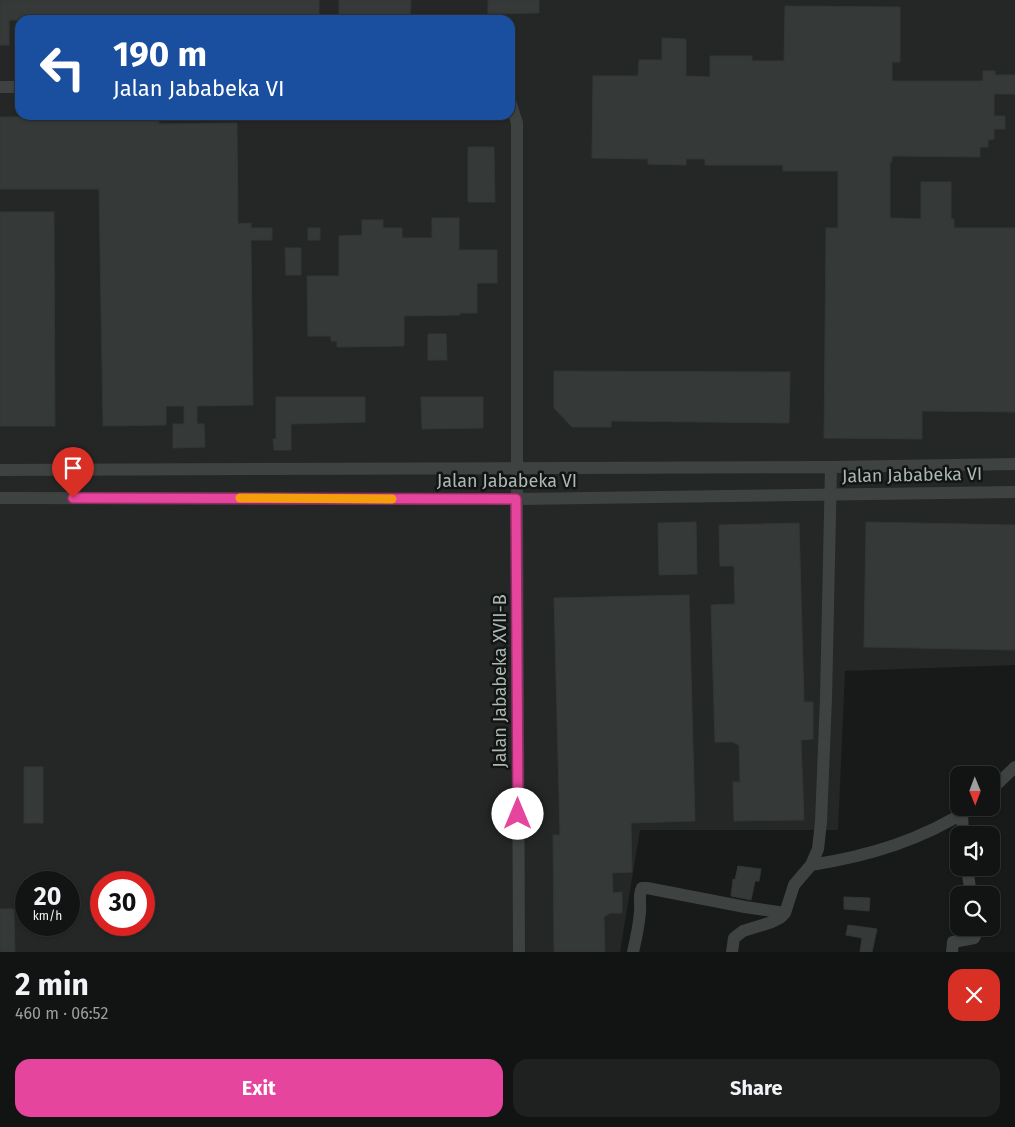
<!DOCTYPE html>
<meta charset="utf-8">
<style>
:root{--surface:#121413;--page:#1f2121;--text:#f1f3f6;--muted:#9c9ea0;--line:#313333;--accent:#e5459c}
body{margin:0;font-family:"Fira Sans",sans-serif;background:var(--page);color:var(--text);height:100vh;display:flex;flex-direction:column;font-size:19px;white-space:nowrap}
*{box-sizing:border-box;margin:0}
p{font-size:16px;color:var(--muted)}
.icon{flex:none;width:28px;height:28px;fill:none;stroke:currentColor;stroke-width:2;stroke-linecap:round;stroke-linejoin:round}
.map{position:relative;height:952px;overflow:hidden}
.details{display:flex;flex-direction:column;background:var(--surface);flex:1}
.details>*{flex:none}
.guide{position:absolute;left:15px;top:15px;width:500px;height:105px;border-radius:15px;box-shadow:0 1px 4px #0004,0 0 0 1px var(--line);background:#1a4fa0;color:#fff;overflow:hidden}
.needle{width:32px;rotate:179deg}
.controls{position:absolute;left:950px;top:766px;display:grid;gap:10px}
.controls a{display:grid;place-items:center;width:50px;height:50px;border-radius:10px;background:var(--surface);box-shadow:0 1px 4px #0004,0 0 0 1px var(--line);font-size:25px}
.speed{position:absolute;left:15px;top:871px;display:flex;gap:10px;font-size:25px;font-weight:700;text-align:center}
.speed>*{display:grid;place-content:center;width:65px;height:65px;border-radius:50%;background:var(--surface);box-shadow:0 1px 4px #0004,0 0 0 1px var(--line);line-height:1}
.speed small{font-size:12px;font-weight:400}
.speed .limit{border:8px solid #d22;background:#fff;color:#111}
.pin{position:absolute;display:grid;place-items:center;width:42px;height:42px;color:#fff;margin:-51px -21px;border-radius:50% 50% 50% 0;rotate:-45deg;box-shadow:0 0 5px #0007}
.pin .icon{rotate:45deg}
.me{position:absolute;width:55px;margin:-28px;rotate:0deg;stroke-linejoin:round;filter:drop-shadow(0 0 4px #0008)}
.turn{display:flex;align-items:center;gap:18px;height:105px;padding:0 15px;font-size:22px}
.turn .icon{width:65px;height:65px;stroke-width:2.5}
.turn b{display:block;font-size:35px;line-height:42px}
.round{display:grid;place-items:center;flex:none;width:52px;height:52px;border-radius:15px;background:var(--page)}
.summary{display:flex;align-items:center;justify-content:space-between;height:85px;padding:0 15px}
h1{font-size:30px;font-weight:700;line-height:38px}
.action{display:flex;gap:10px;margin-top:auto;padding:10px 15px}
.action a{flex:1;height:58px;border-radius:15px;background:var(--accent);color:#fff;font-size:20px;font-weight:700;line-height:58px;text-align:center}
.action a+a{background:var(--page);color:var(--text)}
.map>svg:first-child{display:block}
</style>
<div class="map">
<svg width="1015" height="952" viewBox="0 0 1015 952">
<rect width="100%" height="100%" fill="#181a19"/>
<path fill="#242726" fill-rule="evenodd" d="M0 0H1015V665L845 671 838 830H640L620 952H0ZM20 20H510V115H20ZM26 882H69V925H26ZM101 882H144V925H101Z"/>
<path fill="#353938" stroke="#323635" d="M0 0H319V20H9V45H0Z
M339 0H411L410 20H374V18L339 17Z
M488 0H539V13L488 14Z
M785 6 900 7V62H892V81H983V71H995V75H1015V94H994V116H1005V129H994V139L988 140V147H980V157L892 156V162H890V218L921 219V182H951V219H954V228H1015V412L922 411V439L824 438 826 228H838V171H783V165H705V159H686V165L648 164V159L592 158 593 76H638L639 60H662V38L686 39V76L710 77V56H752V61H784Z
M159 116V124L237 123 238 224 251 223V228H272V240H251L253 405 197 406V424H204L205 447 173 448V424H184V406H166V425L103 426 99 189H0V117Z
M468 147H494L495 202H468Z
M0 212H54L55 426H0Z
M432 218H459V250H497V283H477V313H460V315L404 316V346L337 347V341H331V336H308L307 276H339V236L362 235V220H383V228H402V238H432Z
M308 228H320V240H308Z
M285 248H301V275H286Z
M428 334H446L447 360H428Z
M554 371 790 372 789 423 611 421V427H572L554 408Z
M276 397H365V422L291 424V450H274L273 439H276Z
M421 397H483V428L422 429Z
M696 522 697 574 659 575 658 523Z
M866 522 1015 525V650L864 647Z
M799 523 804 702H813V739L801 740 804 820 734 821 733 782H740L739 745 733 742H715L711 605 735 604 734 566H720L719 525Z
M689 595 695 821 631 823 632 872 612 873 613 893 622 892V913H610L604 917 605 952H554L553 835H560L554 598Z
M24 767H43V823H24Z
M738 866 761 869 759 881H755L751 900 731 896 733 879 735 880Z
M844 897 870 898 869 911 844 909Z
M0 909H14L15 952H0Z
M848 925 877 929 872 952H860L862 938 846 935Z"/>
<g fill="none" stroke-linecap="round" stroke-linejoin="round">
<path stroke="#3e4341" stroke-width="12" d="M0 87H20
M510 101 517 123V499L519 952
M0 470 831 467 1015 464
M0 498 517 499 1015 492
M991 790 1015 767
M962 813 963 835
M811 865C869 856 922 840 971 808
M967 868 971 895
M633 952C636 939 639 926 640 912 641 904 638 895 642 888H647L745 907 785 913
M732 952 734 938 743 931 772 922 780 918 785 913 794 885 811 865 818 849 821 822 826 698 831 467
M952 952 953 942 974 938 977 932 976 928"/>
</g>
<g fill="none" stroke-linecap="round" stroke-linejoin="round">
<g stroke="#952d65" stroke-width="12">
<path id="route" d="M73 498 516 499 518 814"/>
</g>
<use href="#route" stroke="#e5459c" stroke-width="9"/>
<path stroke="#f59e0b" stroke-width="9" d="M240 498 392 499"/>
</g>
<g text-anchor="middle" stroke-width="5" stroke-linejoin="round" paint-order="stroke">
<g font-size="18" fill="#abb8b2" stroke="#131514">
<text transform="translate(912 475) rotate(-1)" y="6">Jalan Jababeka VI</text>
<text x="507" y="487">Jalan Jababeka VI</text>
<text transform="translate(500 681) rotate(-90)" y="6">Jalan Jababeka XVII-B</text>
</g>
</g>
</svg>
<div class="controls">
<a><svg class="needle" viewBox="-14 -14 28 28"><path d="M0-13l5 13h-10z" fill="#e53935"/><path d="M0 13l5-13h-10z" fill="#9c9ea0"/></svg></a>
<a><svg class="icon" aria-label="sound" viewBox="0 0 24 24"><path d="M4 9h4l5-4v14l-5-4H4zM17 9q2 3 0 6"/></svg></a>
<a><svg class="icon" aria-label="search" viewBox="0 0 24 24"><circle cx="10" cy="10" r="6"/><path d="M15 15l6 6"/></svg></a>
</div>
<div class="speed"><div>20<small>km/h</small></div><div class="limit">30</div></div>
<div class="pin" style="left:73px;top:498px;background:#d93025"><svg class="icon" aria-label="arrive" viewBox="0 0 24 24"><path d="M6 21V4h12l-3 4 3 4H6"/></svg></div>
<svg class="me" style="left:518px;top:814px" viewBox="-20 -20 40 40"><circle r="19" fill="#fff"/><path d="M0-13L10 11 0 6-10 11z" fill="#e5459c"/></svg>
<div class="guide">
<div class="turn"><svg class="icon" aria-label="left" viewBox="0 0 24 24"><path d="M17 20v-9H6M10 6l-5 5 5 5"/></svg><div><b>190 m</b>Jalan Jababeka VI</div></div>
</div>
</div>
<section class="details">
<div class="summary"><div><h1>2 min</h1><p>460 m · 06:52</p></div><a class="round" style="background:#d93025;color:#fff"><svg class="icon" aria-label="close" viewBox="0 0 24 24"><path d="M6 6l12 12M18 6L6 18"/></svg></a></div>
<div class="action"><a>Exit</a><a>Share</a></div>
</section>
